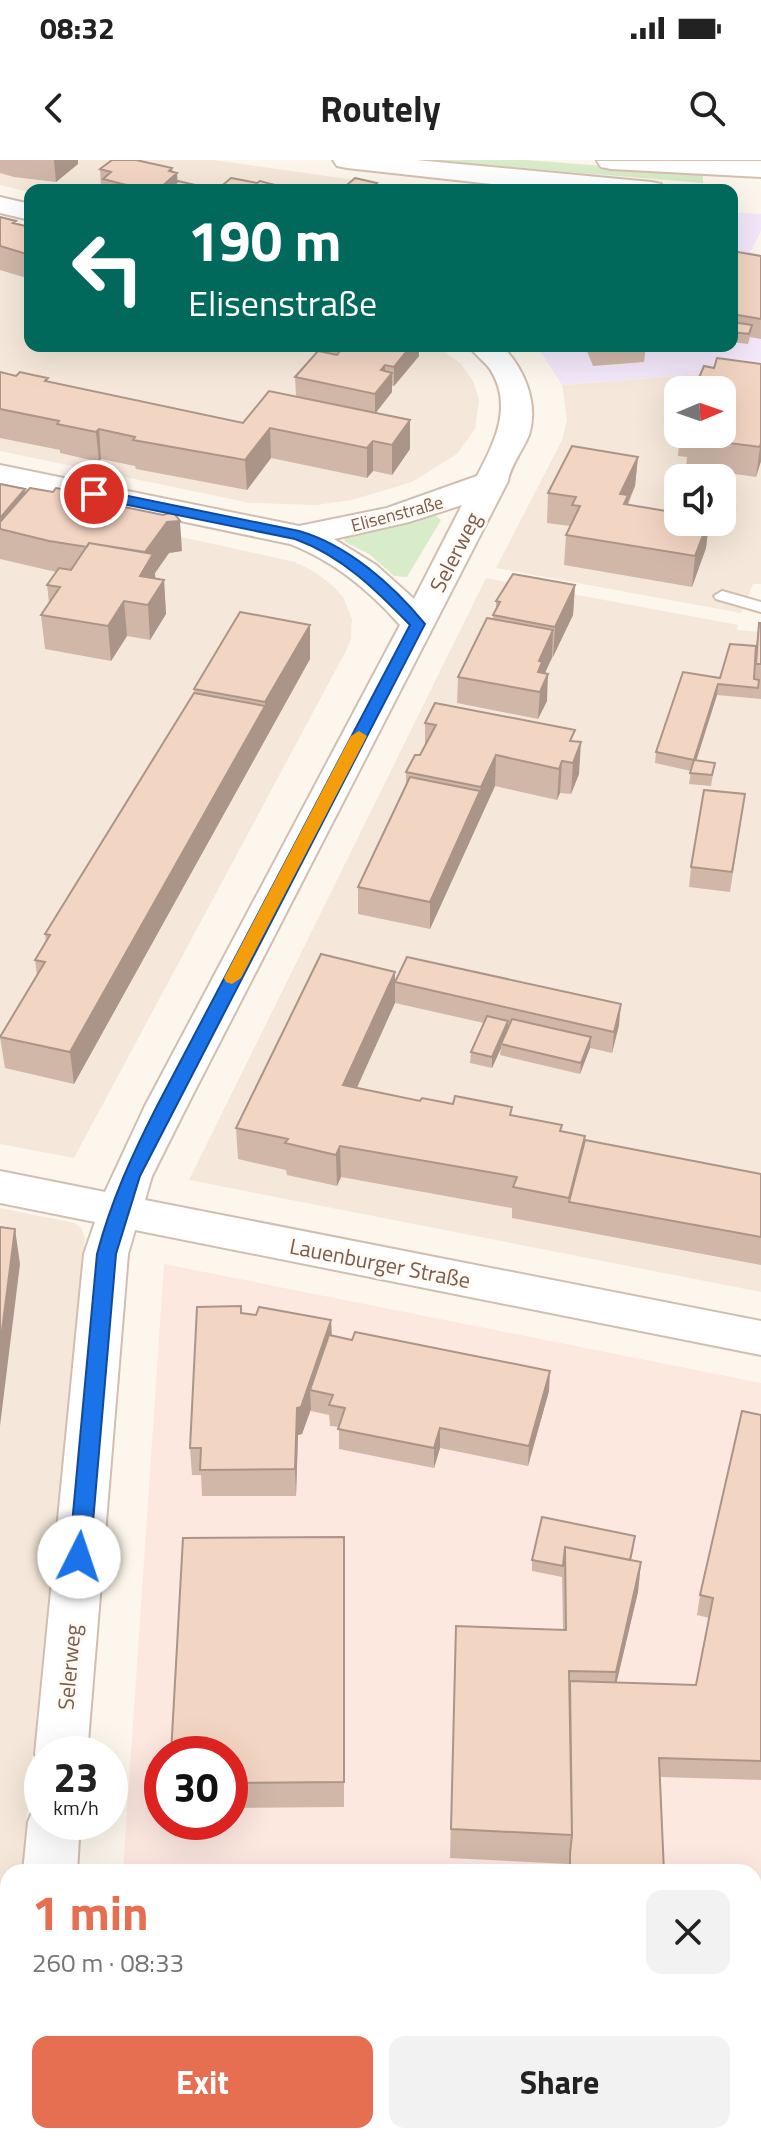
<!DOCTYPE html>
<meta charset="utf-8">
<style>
:root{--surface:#fff;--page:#f2f2f2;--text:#222;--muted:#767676;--accent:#e76f51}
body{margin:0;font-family:"Titillium Web",sans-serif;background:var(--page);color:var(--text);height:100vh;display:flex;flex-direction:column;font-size:30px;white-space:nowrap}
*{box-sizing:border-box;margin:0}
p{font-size:26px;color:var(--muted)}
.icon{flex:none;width:44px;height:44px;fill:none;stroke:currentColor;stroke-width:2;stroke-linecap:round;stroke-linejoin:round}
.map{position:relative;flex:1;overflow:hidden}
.details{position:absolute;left:0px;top:1704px;width:762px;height:280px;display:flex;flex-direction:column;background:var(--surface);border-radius:24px 24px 0 0;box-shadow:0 8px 32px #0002}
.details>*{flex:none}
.hud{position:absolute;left:24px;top:24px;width:714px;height:168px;border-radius:16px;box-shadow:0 8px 32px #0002;background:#00695c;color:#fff;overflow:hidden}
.needle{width:52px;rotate:88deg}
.fabs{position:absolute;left:664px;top:216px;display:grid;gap:16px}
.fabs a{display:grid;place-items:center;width:72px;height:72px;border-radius:16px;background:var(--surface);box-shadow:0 8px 32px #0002;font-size:40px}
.speed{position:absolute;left:24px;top:1576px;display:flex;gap:16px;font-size:40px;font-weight:700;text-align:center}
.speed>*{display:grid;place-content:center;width:104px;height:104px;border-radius:50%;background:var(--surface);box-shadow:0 8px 32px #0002;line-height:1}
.speed small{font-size:20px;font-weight:400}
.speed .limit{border:12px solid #d22;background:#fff;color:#111}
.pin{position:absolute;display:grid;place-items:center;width:68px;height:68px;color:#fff;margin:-34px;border:4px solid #fff;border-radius:50%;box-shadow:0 2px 8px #0007}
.me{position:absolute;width:88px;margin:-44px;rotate:4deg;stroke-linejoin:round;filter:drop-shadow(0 0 6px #0008)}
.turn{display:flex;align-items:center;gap:28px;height:168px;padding:0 32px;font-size:36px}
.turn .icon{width:104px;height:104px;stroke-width:2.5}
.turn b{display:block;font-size:56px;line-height:68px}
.round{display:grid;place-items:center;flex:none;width:84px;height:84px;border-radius:16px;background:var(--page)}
.summary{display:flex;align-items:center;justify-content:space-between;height:136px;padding:0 32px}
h1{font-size:48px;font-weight:700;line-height:60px;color:var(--accent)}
.action{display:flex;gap:16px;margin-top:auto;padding:16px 32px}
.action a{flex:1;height:92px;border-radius:16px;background:var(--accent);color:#fff;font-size:32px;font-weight:700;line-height:92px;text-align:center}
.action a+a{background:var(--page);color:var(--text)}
.status{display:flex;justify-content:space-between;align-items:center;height:56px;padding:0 40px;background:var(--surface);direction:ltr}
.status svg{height:22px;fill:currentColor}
header{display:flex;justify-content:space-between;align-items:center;height:104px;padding:0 32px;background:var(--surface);font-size:36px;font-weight:700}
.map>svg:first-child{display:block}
</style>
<div class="status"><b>08:32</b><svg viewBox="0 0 49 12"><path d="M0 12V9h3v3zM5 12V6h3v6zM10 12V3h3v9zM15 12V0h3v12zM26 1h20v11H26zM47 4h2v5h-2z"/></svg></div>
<header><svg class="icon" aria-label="back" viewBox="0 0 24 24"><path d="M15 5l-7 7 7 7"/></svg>Routely<svg class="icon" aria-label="search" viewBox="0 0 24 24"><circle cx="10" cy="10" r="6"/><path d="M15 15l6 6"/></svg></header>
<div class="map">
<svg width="761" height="1984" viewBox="0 0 761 1984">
<rect width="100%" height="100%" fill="#fdf6ec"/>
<path fill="#f5e8da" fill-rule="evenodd" d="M0 0H214L376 23 368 30 30 32 0 25Z
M0 68 30 75V186H438L461 204 473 221 479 240 475 269 457 294 412 322 352 340 316 345 250 343 0 291Z
M761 209V424H753L741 453 496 408 562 280 567 260 562 225ZM678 230H722V274H678ZM678 318H722V362H678Z
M0 337 295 402 315 412 334 427 343 437 352 459 351 479 347 489 74 998 0 984Z
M486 418 738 465 737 470 761 472V1132L189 1020Z
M0 1048 75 1063 82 1069 85 1079 21 1712H8V1845L0 1925Z"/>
<path fill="#fde8e0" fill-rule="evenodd" d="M164 1104 761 1223V1984H103V1976H754V1712H123ZM162 1594H230V1662H162Z"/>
<path fill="#f3e8fa" d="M732 52 761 54V71L750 92 761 95V209L562 225 537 186H732Z"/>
<path fill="#d8ecc9" d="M424 0H527L703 14V23Z
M427 355H435L441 360 407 417 394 416 369 394 345 382 344 378Z"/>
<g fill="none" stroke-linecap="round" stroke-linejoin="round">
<g stroke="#d1beb0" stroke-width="4">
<path id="service" d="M722 431 761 442V452L716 439 714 436Z"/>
</g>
<g stroke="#d1beb0" stroke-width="4">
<path id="minor" d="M0 37 30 44V60L0 53Z
M469 186H502C524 208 539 243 529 275 523 290 510 306 508 321L187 946 152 1016 145 1040 761 1161V1195L135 1070 128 1094 87 1594H42V1608L35 1594 84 1094 95 1062 0 1043V1011L105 1032 145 946 400 465C369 430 334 401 290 384L0 323V305L299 366 387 348 477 316C494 283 514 246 490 209 484 201 475 195 469 186ZM462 345 414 439 376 405 334 379 409 362Z
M42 1643V1662H80L77 1712H23L28 1662 35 1645Z
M8 1955V1976H54V1984H0V1967Z"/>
</g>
<g stroke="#d6c0b0" stroke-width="4">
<path id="secondary" d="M333 0H416L651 22 661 24 665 30H547L347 8 337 6Z
M597 1H761V17L611 9 601 7Z"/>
</g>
<use href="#service" fill="#fff" fill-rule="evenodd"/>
<use href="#minor" fill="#fff" fill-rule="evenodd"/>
<use href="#secondary" fill="#fff" fill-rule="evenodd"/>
</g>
<path fill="#d1b7a8" d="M0 0H78V4L56 22 14 17 0 13Z
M100 9 172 12 178 21 208 30H104V28H101Z
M0 57 16 64 30 67V119L0 110Z
M732 91 761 96V179L750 177 748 184 732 182Z
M319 186H419V196L394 226H392V232L375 253 410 260V289L392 315 373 311 367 318 271 298 247 330 136 309 135 306 101 299 99 302 60 293V290L0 278V212L243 263 329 243 296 236 295 217 319 191Z
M585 186H646L644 202 593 206Z
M761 204V301L756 317 686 307 687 297 678 296 680 274H722V230H697L698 220 714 208Z
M638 297 635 326 628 345 678 362H709L706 388 692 427 564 405 566 375 570 366 547 363 548 333Z
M0 324 25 329 26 333 79 332 80 338 182 391 169 393 155 413V418L164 420 166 454 150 480 127 476 111 501 45 489 41 455 49 443 47 425 56 412 0 399Z
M575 425 573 455 545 513 547 541 538 559 457 543 458 517 493 460V455L496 450V441Z
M759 463H761V539L717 535 696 600 715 603 711 626 689 624 691 611 655 603 656 592 720 518 756 486Z
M310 465V499L74 924 5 908 0 877 37 816 35 800 46 782 45 774 194 533V529Z
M425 563 575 581 579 614 571 634 560 633 557 640 495 626 430 769 358 754V727L406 625V612L420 595 425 585Z
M742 655 730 732 689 727 691 707Z
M395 812V822L619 865 612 893 590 888 580 914 500 895 501 888 492 908 470 903 471 892 484 863 395 843 357 928 420 941 512 955 561 971 585 976V980L761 1014V1105L512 1058V1048L341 1017 337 1026 287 1015 286 1010 238 999 236 968Z
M241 1153 331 1160 332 1176 549 1231 528 1306 440 1288 434 1308 339 1289V1267L330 1266 329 1255 311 1251V1249L302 1274 298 1275 296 1336H202L201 1315H192L190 1288Z
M761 1255V1620L660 1617 664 1712H568V1704L450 1698 456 1466 563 1470 562 1417 532 1411V1400L634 1387 631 1400 641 1402 638 1432 616 1523 696 1525 709 1458 697 1455 700 1435Z
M344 1377V1647L230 1648V1594Z
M375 1976H519L518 1981Z
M570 1976H673L672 1984H570Z"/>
<path fill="#aa9588" d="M54 0H78V4L56 22Z
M172 8 173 17 177 13 178 30H160L169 11Z
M411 186H419V196L394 226V207Z
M385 205V222L392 213V232L375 254V234L381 210Z
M410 260V289L392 315V285Z
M270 268 271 298 247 330 245 300Z
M99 269 101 299 99 302 96 272Z
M373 281V311L367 318V288Z
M761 283V301L756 317 760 287Z
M638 297 635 326 628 342 626 365 620 334Z
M25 329 29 363 0 369V358Z
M180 361 182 391 169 393 155 413 156 428 140 416 143 396 167 362Z
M708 362H709L706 388 692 427 695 396Z
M164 420 166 454 150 480 148 445Z
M575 425 573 455 553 497 555 467Z
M124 441 127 476 111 501 108 466Z
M310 465V499L74 924 70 892 265 546V542Z
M553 470 552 497 537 531 539 501Z
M548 514 547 541 538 559 540 532Z
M718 524 717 535 693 611 694 600Z
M581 582 579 614 571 634 573 603Z
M496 595 495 626 430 769V742L480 631 481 627Z
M562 601 560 633 557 640 559 609Z
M395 812V843L344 956 343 925Z
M621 844 619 865 612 893 614 872Z
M508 861V872L501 884V888L492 908V897Z
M591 877 590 888 580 914 581 903Z
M340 986 341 1017 337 1026 336 995Z
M15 1069 20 1104 0 1266V1186Z
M331 1160 332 1187 310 1230 311 1249 302 1274 298 1275 296 1336 295 1309 297 1248Z
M550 1211 549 1231 528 1306 529 1286Z
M440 1268V1288L434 1308V1288Z
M641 1402 638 1432 612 1542 616 1512Z"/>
<path fill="#f3d5c3" stroke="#aa9588" stroke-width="2" d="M112 0H136L172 8 169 11 177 13 160 28 130 26 103 19 111 12 100 9Z
M231 18 257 23 260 21 294 30H217Z
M355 18 377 23 370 29 374 30H341Z
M178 21 208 28 205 30H168Z
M0 57 16 61 13 63 30 67V95L0 86Z
M732 91 761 96V159L732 154Z
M732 162 752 165 749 174 732 172Z
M344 186H411L394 207 385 205 381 210 392 213 375 234 295 217 318 191 337 195Z
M717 198 761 204V283L760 287 689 278 690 274H722V230H706L709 221 698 220 704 206 714 208Z
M0 212 16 216 20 212 33 215 48 218 45 221 243 263 269 231 410 260 392 285 373 281 367 288 270 268 245 300 133 280 135 277 99 269 96 272 57 264 59 261 0 249Z
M572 286 638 297 620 334 628 335 624 344 678 353V362H708L695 396 566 375 580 346 572 345 576 337 548 333Z
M0 324 25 329 0 358Z
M30 328 53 332 56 328 79 332 76 337 163 355 173 352 180 361 167 362 145 392 89 383 87 387 49 381 0 369V362Z
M89 383 153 394 140 416 164 420 148 445 124 441 108 466 41 455 60 427 47 425 59 408 71 410Z
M513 414 575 425 555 467 493 455 500 442 496 441Z
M240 452 310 465 265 542 194 529Z
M487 458 553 470 539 501 542 502 538 512 548 514 540 532 458 517Z
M759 463H761V504H756Z
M730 484 756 486 754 519 759 520 758 528 718 524 694 600 715 603 712 615 690 613 694 600 656 592 683 512 720 518Z
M194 533 265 546 70 892 0 877 45 802 35 800 50 775 45 774Z
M435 543 575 570 570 581 581 582 573 603 562 601 559 609 496 595 481 627 406 612 415 595H420L436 565 425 563Z
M410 617 480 631 430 742 358 727Z
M704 630 745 634 732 712 691 707Z
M321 794 395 812 343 925 420 941 422 938 453 944 455 936 512 947 510 955 562 965 560 971 585 976 569 1038 513 1027 517 1017 340 986 336 995 285 983 288 979 236 968Z
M407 797 621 844 614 872 395 822Z
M487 856 508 861 492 897 471 892Z
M512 859 591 877 581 903 501 884Z
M585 980 761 1014V1077L569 1042Z
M0 1067 15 1069 0 1186Z
M241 1146V1153L256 1155 259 1147 331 1160 301 1247 297 1248 295 1309 200 1310 201 1288H190L197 1147Z
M355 1172 550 1211 529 1286 440 1268 434 1288 338 1269 345 1248 329 1245 333 1235 310 1230 329 1175 352 1180Z
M742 1251 761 1255V1601L659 1598 664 1712H570V1694L572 1675 570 1521 696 1525 713 1438 700 1435Z
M542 1357 635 1376 630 1400 565 1387 563 1406 532 1400Z
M344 1377V1622L230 1623V1594H171L183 1378Z
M565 1387 641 1402 616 1512 569 1511 572 1675 451 1669 456 1466 566 1470Z"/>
<path fill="#1a73e8" stroke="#114b97" stroke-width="2" d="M94 329 299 371C348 385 393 425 425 464L140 1016 116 1094 90 1397 87 1403 79 1405 72 1403 69 1397 97 1094C111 1041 132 995 157 946L410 465C376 430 342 396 295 379L89 337 87 334Z"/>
<path fill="#f59e0b" d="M359 571 367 576 241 818 232 824 226 822 224 818 351 576Z"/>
<g text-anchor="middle" stroke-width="6" stroke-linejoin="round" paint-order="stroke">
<g font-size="18" fill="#7a5c4d" stroke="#fffaf3">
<text transform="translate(397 354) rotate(-15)" y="6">Elisenstraße</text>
</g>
<g font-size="22" fill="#7a5c4d" stroke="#fffaf3">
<text transform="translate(455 392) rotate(-63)" y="8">Selerweg</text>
<text transform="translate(380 1103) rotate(11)" y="8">Lauenburger Straße</text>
<text transform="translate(69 1507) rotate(-85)" y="8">Selerweg</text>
</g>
</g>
</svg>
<div class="fabs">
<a><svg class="needle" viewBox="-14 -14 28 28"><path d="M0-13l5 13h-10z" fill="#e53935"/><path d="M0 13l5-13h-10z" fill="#767676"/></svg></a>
<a><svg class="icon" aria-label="sound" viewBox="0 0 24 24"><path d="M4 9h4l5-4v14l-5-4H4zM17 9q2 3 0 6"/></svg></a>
</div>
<div class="speed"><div>23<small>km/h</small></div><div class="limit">30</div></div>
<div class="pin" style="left:94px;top:334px;background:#d93025"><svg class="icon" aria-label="arrive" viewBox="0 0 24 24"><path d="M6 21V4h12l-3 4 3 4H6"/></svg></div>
<svg class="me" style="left:79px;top:1397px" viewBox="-20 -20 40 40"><circle r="19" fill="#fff"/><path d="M0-13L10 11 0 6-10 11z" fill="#1a73e8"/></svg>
<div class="hud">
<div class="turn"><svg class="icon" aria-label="left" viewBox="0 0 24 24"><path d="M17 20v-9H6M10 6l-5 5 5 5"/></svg><div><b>190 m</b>Elisenstraße</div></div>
</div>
<section class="details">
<div class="summary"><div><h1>1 min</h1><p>260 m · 08:33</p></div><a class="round"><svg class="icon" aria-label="close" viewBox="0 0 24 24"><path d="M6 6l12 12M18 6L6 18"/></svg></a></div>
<div class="action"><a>Exit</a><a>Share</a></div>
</section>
</div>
